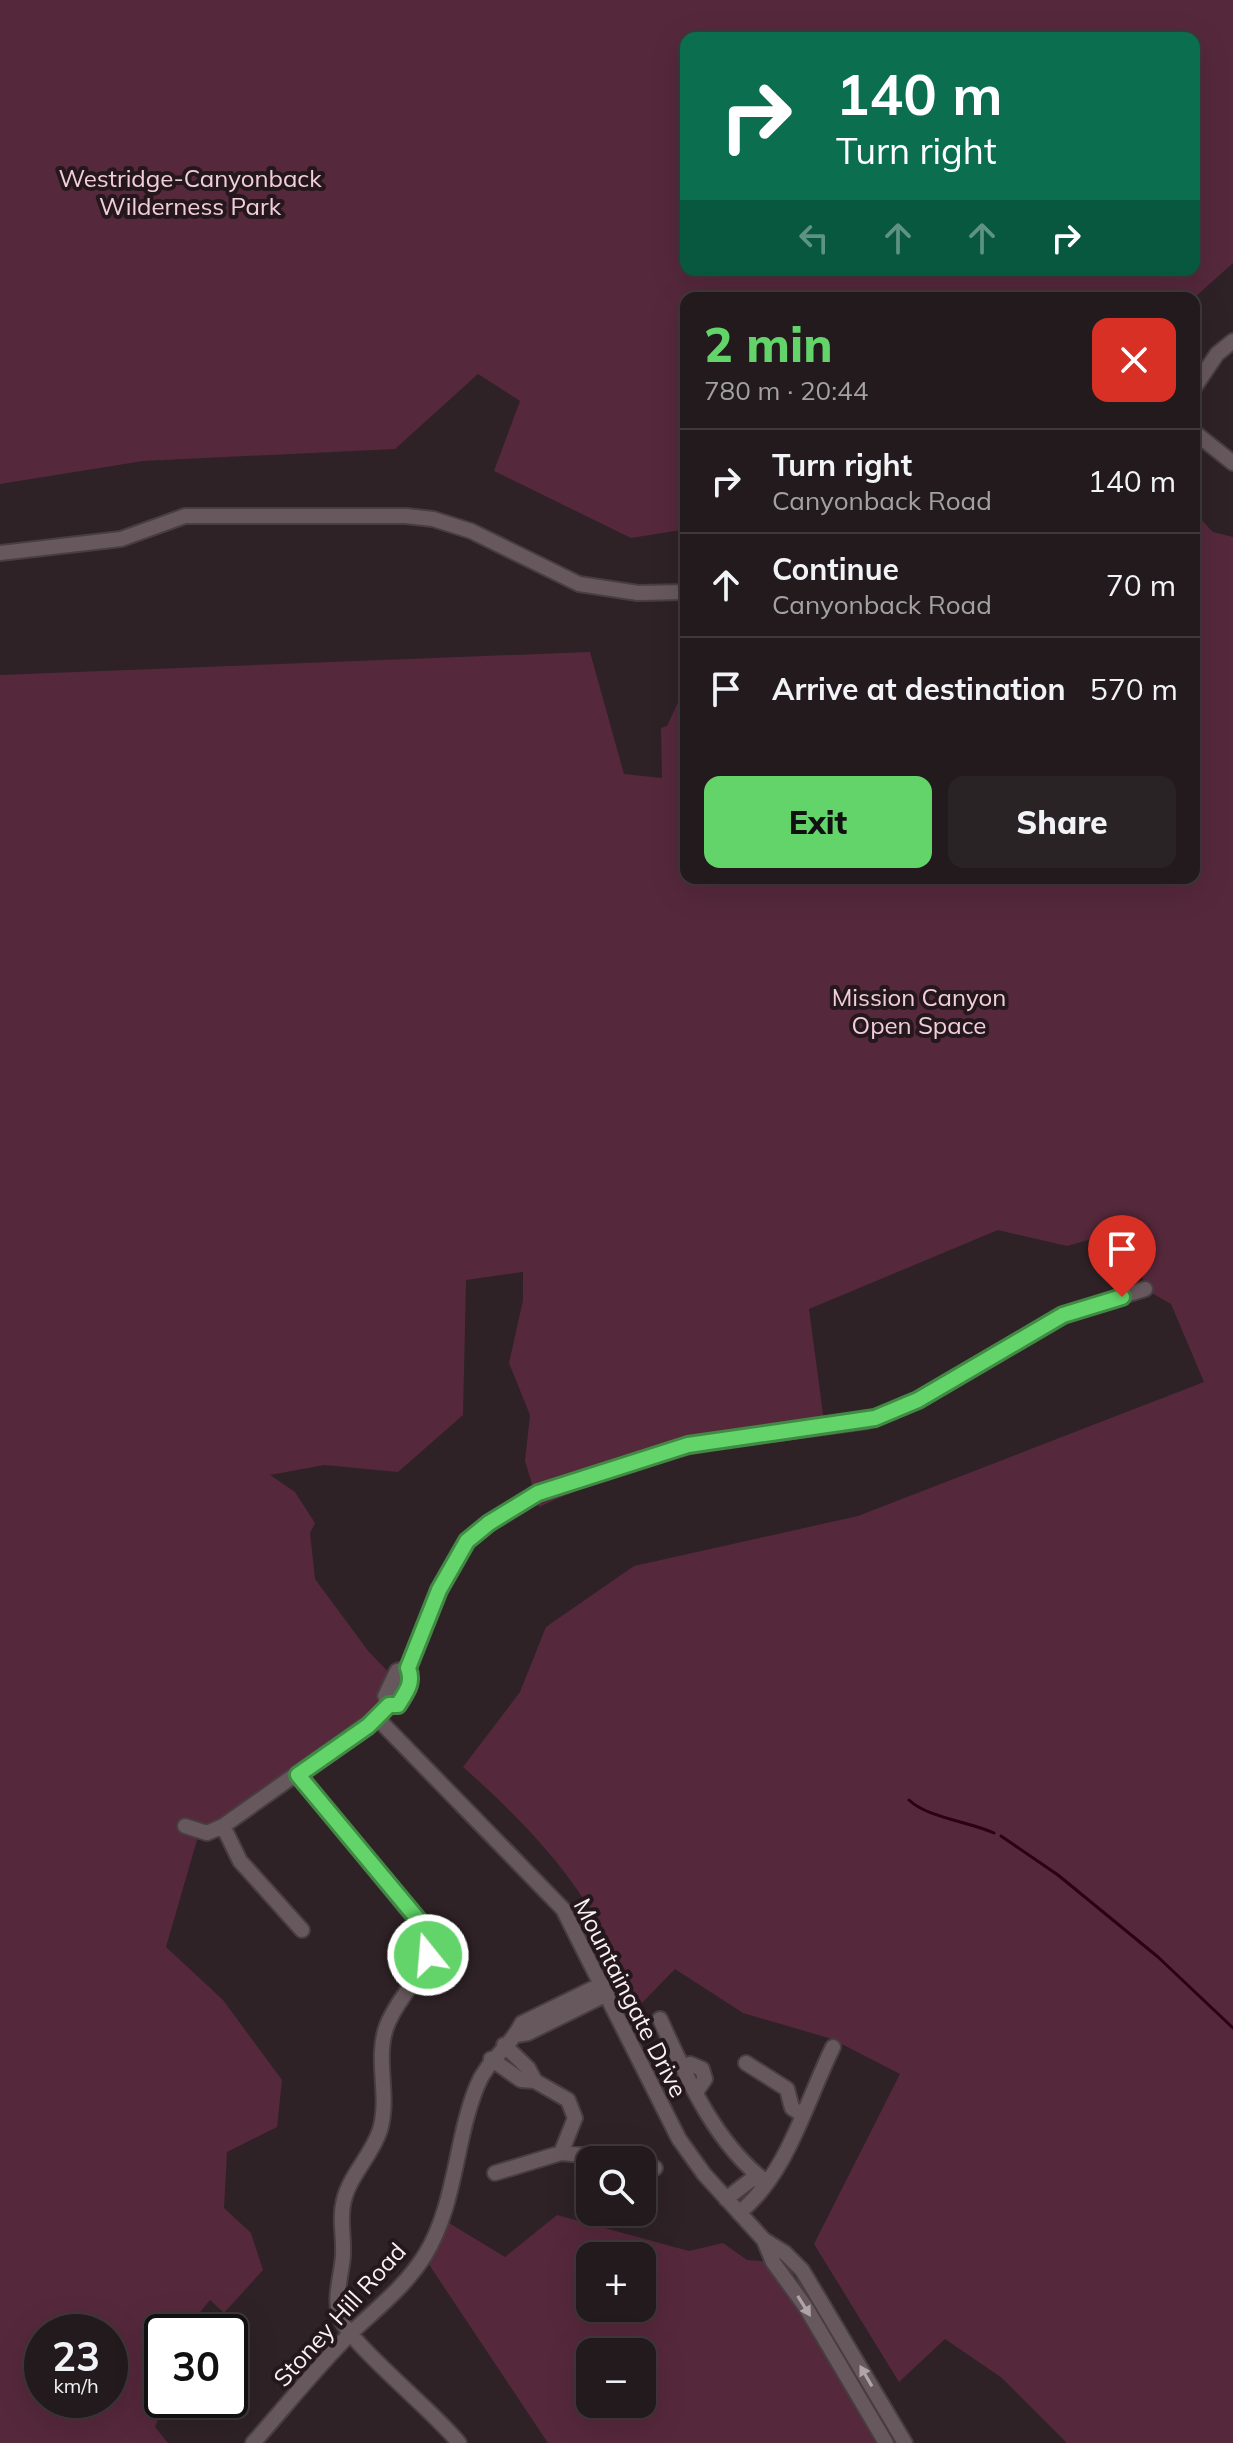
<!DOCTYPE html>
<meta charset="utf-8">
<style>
:root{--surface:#221a1c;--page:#2a2325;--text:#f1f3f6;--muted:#a2a1a3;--line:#3f383b;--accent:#62d469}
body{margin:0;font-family:Mulish,sans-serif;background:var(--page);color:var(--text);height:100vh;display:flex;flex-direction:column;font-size:30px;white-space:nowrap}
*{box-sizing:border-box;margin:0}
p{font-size:26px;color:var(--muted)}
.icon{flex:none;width:44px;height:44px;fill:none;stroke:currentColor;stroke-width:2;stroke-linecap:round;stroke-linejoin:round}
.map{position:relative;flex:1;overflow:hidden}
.sheet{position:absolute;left:680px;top:292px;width:520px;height:592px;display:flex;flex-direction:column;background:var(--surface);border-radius:16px;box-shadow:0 8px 32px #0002,0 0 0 2px var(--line)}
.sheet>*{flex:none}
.hud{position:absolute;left:680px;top:32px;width:520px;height:244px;border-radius:16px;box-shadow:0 8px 32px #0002,0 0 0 2px var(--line);background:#0b6e4f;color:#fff;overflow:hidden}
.tools{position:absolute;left:576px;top:2146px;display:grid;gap:16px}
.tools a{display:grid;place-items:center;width:80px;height:80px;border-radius:16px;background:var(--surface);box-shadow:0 8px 32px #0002,0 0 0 2px var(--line);font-size:40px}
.speed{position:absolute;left:24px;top:2314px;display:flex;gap:16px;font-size:40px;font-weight:700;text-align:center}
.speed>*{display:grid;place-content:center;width:104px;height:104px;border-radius:50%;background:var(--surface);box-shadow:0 8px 32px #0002,0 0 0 2px var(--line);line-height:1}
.speed small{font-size:20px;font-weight:400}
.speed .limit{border:4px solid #111;border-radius:12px;background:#fff;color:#111}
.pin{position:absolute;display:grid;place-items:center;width:68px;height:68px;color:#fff;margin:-82px -34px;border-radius:50% 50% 50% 0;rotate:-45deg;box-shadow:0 0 8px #0007}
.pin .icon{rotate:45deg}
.me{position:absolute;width:88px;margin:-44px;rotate:343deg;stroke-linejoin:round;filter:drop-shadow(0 0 6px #0008)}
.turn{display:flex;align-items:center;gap:28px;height:168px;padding:0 24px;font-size:36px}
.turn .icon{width:104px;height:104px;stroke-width:2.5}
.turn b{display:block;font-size:56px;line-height:68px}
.lanes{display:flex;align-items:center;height:76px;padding:0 24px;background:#0003;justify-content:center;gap:40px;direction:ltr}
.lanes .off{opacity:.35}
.round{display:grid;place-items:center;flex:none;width:84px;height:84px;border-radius:16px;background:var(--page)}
.summary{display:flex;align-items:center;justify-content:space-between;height:136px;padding:0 24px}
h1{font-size:48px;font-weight:800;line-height:60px;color:var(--accent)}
.action{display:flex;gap:16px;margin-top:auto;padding:16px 24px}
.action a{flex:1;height:92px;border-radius:16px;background:var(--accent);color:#111;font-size:32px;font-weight:800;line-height:92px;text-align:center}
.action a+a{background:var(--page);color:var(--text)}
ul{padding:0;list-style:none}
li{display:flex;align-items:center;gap:24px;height:104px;padding:0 24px;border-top:2px solid var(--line)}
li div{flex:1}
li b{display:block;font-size:30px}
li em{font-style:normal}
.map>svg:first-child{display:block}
</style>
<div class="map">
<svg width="1233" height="2443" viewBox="0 0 1233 2443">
<rect width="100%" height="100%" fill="#2e2226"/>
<path fill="#56283c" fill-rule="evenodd" d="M0 0H1233V263L1194 298H686V511L681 530 631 538 494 471 520 401 478 374 395 449 143 461 0 484ZM686 38H1194V270H686Z
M1194 512 1213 532 1233 537V2443H1067L1002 2378 945 2339 899 2382 814 2244 900 2074 832 2039 743 2013 675 1969 638 2007C598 1901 546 1841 463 1767L520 1692 546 1627 634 1566 858 1516 1204 1382 1171 1304 1145 1289 1135 1245 1124 1230 1067 1246 998 1230 809 1309 825 1429C726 1445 631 1465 539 1507L525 1461 530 1415 509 1363 523 1300V1272L466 1280 463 1415 398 1472 324 1465 270 1475 295 1492 315 1523 310 1533 315 1579 369 1652 402 1686 377 1718 199 1833 166 1947 223 2000 282 2080 277 2127 227 2152 224 2208 251 2233 263 2270 224 2313 210 2300 184 2332H162L164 2403 155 2427 168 2443H0V675L590 652 624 774 662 778 661 728 667 726 686 685V878H1194ZM42 2332H110V2400H42Z
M557 2215 689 2251 723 2243 747 2260 773 2262 886 2443H548L424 2257 441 2218 505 2257ZM590 2256H642V2308H590ZM590 2352H642V2404H590Z"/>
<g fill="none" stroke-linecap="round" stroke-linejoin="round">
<path stroke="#2c0015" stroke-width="3" d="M909 1800C928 1818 967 1821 994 1833
M1001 1836 1058 1875 1158 1957 1233 2028"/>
<g stroke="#483e41" stroke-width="18">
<path id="minor" d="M1194 388 1217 354 1233 341
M1194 432 1233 463
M0 553 121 539 185 516H406L433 519 471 531 579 584 638 593 686 592
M408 1668 397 1671 385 1696 389 1705H398C406 1692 414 1683 408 1668L439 1590 467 1541 489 1523 538 1493 688 1445 867 1421 918 1400 1063 1315 1145 1289
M377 1718 563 1909 679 2139 704 2174 764 2240 785 2253 802 2270 905 2443
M298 1775 425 1931C435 1971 398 1992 386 2028 375 2061 390 2096 380 2130 372 2155 350 2175 344 2200 339 2218 344 2236 343 2255 342 2273 334 2296 339 2315 347 2342 435 2412 459 2443
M185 1826 207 1833 223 1826 381 1714
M223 1826 240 1861 302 1930
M660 2019C686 2076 714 2142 765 2181
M516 2035 528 2033 607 1994
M504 2045 528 2068 535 2081
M491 2059 521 2080 535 2081 568 2100 575 2118 561 2153
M746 2063 787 2089 792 2108 801 2114
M682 2067 690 2064 702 2069 705 2079 696 2092
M642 2162 655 2168
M495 2173 561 2153 635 2160
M726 2199 752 2179 764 2181
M739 2213C788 2173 805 2104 833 2047
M764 2240 773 2262 805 2306 886 2443
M253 2443C285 2407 316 2368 350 2334 377 2308 405 2287 425 2255 456 2205 455 2140 477 2086 487 2060 511 2047 522 2023L602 1984"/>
</g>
<use href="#minor" stroke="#67585d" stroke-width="14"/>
</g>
<defs><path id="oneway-solid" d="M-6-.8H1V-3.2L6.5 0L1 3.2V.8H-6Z" transform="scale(2)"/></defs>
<g fill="#b0a4a8">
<use href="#oneway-solid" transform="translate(804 2306) rotate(58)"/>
<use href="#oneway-solid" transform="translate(866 2376) rotate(-120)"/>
</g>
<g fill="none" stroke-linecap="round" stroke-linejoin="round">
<g stroke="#408a44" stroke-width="20">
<path id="route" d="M428 1955 421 1923 298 1775 368 1726 389 1705H398C406 1692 414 1683 408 1668L439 1590 467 1541 489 1523 538 1493 688 1445 875 1418 918 1400 1063 1315 1122 1297"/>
</g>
<use href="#route" stroke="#62d469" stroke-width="14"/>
</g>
<g text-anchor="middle" stroke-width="8" stroke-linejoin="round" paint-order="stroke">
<g font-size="24" fill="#f4cddb" stroke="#24181d">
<text x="190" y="187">Westridge-Canyonback<tspan x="190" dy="28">Wilderness Park</tspan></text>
<text x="919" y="1006">Mission Canyon<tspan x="919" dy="28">Open Space</tspan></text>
</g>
<g font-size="24" fill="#f9f1f4" stroke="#24181d">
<text transform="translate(630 1998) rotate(63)" y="8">Mountaingate Drive</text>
<text transform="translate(340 2315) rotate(-48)" y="8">Stoney Hill Road</text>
</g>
</g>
</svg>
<div class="tools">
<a><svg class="icon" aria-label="search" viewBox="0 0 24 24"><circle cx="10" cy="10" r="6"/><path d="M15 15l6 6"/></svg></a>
<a>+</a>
<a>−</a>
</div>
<div class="speed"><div>23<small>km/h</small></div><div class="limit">30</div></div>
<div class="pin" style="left:1122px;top:1297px;background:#d93025"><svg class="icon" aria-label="arrive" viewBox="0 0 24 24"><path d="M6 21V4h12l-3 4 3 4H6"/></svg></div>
<svg class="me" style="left:428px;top:1955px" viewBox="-20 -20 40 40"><circle r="17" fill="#62d469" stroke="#fff" stroke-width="3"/><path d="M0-11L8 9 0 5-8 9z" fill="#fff"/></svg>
<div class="hud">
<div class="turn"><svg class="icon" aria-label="right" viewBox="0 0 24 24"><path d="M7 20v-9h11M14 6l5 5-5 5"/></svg><div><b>140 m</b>Turn right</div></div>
<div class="lanes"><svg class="icon off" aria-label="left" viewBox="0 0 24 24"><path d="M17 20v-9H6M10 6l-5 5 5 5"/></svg><svg class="icon off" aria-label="ahead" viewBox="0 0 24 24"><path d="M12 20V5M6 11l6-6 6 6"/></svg><svg class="icon off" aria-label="ahead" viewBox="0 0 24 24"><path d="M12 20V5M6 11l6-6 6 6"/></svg><svg class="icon" aria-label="right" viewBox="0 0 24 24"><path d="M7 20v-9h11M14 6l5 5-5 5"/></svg></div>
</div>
<section class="sheet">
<div class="summary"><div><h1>2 min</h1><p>780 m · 20:44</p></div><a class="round" style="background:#d93025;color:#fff"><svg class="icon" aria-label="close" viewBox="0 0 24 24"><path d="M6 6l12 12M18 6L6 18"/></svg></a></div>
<ul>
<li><svg class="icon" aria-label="right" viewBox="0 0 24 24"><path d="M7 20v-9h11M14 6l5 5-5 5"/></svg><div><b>Turn right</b><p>Canyonback Road</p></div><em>140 m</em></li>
<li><svg class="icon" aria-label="ahead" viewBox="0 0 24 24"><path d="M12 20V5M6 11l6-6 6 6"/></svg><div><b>Continue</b><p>Canyonback Road</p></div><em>70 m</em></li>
<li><svg class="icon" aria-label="arrive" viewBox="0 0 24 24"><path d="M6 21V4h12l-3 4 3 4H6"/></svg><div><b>Arrive at destination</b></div><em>570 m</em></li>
</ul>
<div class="action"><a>Exit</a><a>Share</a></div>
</section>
</div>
